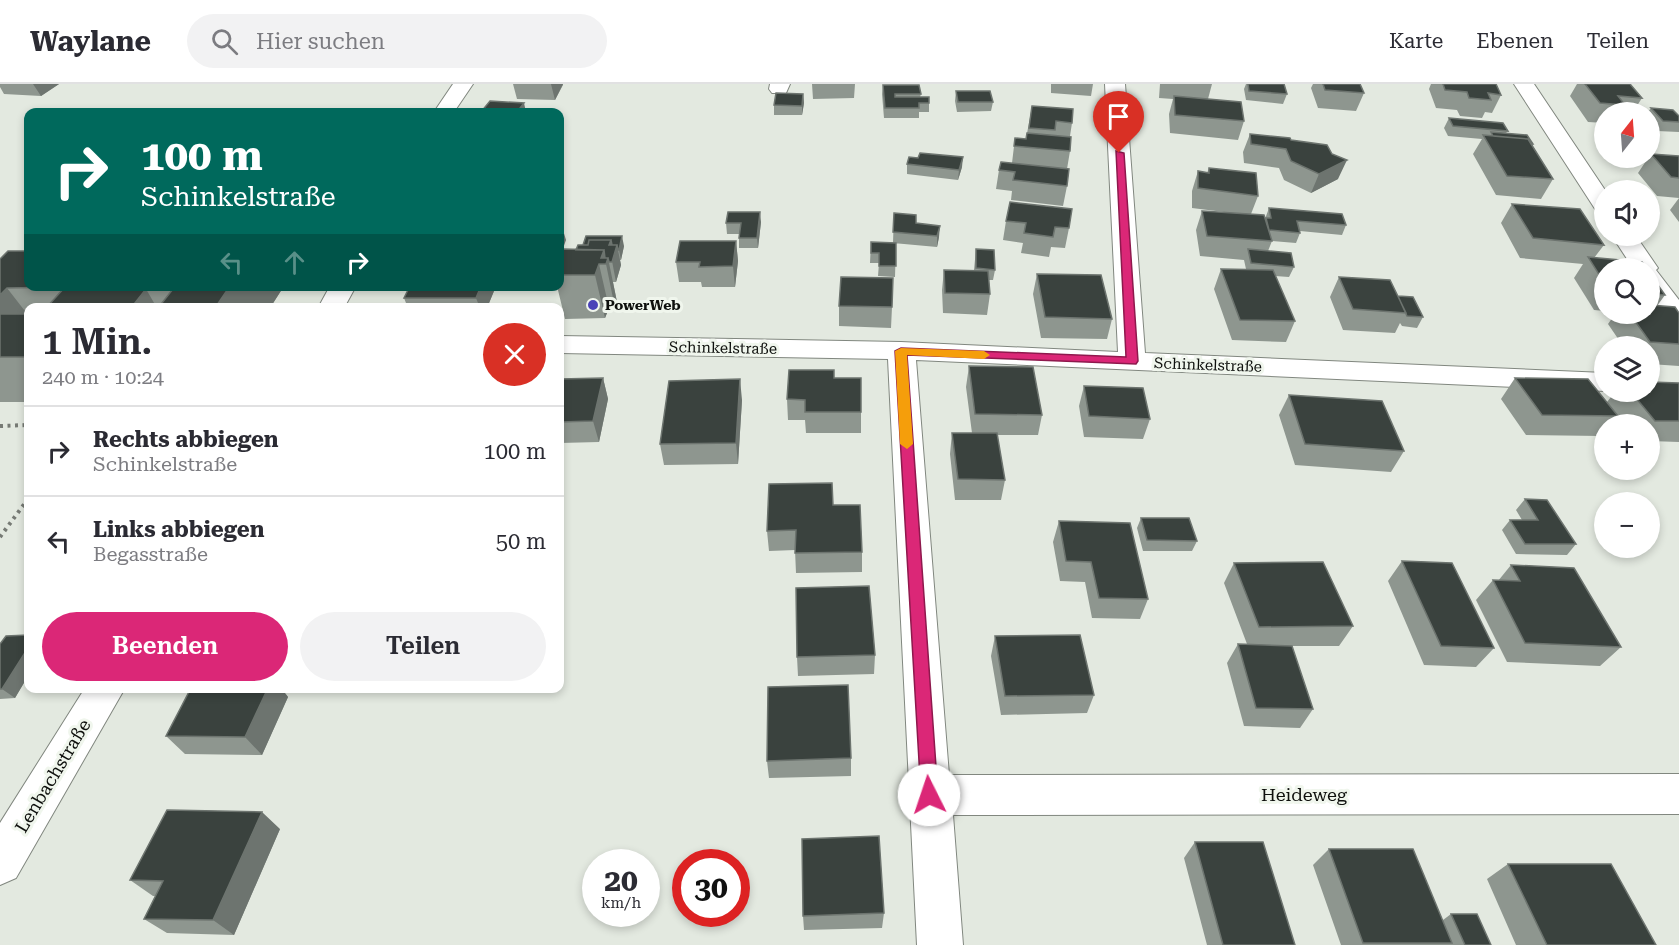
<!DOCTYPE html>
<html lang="de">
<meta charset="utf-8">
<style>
:root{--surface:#fff;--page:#f2f2f3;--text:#2b2b33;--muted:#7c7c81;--line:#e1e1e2;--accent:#db2777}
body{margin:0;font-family:"Roboto Serif",serif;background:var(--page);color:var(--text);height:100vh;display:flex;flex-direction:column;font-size:22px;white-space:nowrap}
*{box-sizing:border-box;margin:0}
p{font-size:20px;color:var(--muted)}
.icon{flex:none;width:33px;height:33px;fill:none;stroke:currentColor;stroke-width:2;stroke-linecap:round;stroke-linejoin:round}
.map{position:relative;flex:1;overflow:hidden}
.panel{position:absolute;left:24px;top:219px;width:540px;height:390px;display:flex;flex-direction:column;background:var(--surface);border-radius:12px;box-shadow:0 3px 9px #0003}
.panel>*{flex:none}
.top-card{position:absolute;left:24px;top:24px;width:540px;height:183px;border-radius:12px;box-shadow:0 3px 9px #0003;background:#00695c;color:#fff;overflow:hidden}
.needle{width:39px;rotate:17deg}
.controls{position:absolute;left:1594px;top:18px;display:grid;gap:12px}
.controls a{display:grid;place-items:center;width:66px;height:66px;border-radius:50%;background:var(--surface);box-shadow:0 3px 9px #0003;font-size:30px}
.speed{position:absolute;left:582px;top:765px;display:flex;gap:12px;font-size:30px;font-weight:700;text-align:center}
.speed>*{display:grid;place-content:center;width:78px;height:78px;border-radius:50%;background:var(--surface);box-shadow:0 3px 9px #0003;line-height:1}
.speed small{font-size:15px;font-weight:400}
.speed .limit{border:9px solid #d22;background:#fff;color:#111}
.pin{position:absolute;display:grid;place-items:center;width:51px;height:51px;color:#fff;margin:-62px -26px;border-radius:50% 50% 50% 0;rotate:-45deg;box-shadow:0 0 6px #0007}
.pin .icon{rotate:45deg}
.me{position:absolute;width:66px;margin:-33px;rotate:356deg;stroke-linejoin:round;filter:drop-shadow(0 0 4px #0008)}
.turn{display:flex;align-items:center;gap:21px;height:126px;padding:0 18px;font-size:27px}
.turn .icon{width:78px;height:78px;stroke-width:2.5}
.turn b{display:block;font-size:42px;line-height:51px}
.lanes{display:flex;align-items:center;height:57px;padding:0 18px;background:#0003;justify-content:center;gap:30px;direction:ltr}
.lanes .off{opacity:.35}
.round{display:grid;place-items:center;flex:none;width:63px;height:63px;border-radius:32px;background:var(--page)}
.head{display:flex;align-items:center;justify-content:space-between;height:102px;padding:0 18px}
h1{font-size:36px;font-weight:600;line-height:45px}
.action{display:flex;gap:12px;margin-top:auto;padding:12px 18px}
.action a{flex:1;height:69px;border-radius:36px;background:var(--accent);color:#fff;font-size:24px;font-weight:600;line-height:69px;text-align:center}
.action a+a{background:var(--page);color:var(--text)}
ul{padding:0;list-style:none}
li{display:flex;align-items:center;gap:18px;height:90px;padding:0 18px;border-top:2px solid var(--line)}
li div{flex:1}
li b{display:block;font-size:22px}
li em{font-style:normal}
header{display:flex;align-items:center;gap:36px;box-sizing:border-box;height:84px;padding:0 30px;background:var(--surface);border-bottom:2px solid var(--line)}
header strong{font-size:28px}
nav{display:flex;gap:33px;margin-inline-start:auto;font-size:21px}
.search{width:420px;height:54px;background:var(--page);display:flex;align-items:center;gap:15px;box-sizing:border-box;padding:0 21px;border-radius:33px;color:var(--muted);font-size:22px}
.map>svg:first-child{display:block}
</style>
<header>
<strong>Waylane</strong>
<div class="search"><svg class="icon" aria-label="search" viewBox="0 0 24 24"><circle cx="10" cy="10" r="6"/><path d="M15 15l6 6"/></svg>Hier suchen</div>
<nav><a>Karte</a><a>Ebenen</a><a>Teilen</a></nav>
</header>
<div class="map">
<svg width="1679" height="861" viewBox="0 0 1679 861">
<rect width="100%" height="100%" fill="#e3e9e0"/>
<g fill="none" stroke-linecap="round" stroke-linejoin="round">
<g stroke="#81877f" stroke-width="2">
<path id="minor" d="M453 0H473L454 28H434Z
M770 0H790L786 9H772L769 5Z
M1105 0H1125L1145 269 1605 289V307L916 276 949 691 1679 690V730L953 731 963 861H917L888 275 560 269V252L901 258 1118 268Z
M1514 0H1534L1605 106V130L1597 128Z
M1612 152H1636L1658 184 1656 186 1679 216V244L1670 242 1650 212V184H1633Z
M330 202H356L344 224H318Z
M85 604H125L16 794 0 801V739Z"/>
</g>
<path stroke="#767a74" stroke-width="4" stroke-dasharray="3 4.5" stroke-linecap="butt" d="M0 342 28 341
M0 453 28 415"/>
<use href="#minor" fill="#fff" fill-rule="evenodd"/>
</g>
<path fill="#8e968f" d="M0 0H59L41 12 4 10 0 3Z
M513 0H563V1L555 16 517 15Z
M812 0H855L854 14 813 15Z
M1051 0H1093L1091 12 1051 9Z
M1160 0H1212L1208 15 1244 37 1238 56 1170 49 1169 30 1173 15 1159 14Z
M1246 0H1284L1287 10 1283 20 1246 16 1244 5Z
M1313 0H1360L1364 9 1356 27 1318 24 1311 4Z
M1431 0H1496L1501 11 1492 29 1485 28 1482 34 1460 32 1457 26 1436 24 1429 5Z
M1577 0H1630L1642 14 1633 28H1605V39L1588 38 1570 12Z
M883 1 921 10 920 13 929 19V28H919V34H884L882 10Z
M956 7 993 18 991 27 957 28 955 17Z
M803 10 804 19 802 31H774V21Z
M1032 22 1072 39 1070 52V67L1067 85V102L1063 122 1011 116 1012 107 996 105 999 86 1012 79 1015 54 1026 55Z
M1651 24 1679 32V48L1657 47 1650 39V28H1648Z
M1449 34 1508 47 1506 49 1533 60 1532 61 1553 95 1541 115 1496 111 1473 70 1482 55 1448 52 1444 44Z
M1250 50 1291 56 1332 70 1338 95 1311 109 1284 96 1279 84 1244 79 1243 68Z
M1651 70 1679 72V138L1670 126 1679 114 1657 112 1638 89 1648 74H1650Z
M918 74 962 83 958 96 907 90V80Z
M1209 84 1258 112 1251 130 1265 135 1269 124 1346 141 1342 151 1300 147V149L1296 159 1272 157 1268 167 1294 183 1289 193 1275 192 1295 237 1286 258 1232 256 1214 205 1221 185H1246L1244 176 1200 172 1196 146 1202 127 1232 129 1192 124V107L1198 87 1207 89Z
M1512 120 1604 161 1594 174 1605 184V227L1594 226 1574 194 1583 180 1520 174 1501 139Z
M894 129 916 139 939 153 937 163 893 159Z
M1006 137 1069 144 1065 164 1051 163 1049 173 1021 169 1023 159 1003 156Z
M761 138 758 164H739V150H727L726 139Z
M736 157 738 177 735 203H702L701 198H679L676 178Z
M871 158 896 159 895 193 878 192 879 179H870Z
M624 162 621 176H620L621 181 616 198H613L617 218 615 224H609L605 234 565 235 557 202H560V174L576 166Z
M976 165 995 186 993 196H989L990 210 987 231 943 229 942 206 944 186H974Z
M0 175 28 202H284L270 224H28V318H0Z
M1037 190 1112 235 1107 255 1041 254 1033 210Z
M1650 190 1665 211 1657 222 1679 229V282L1650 280V262H1623L1608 240 1615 230H1650Z
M1339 193 1398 212 1423 233 1417 244 1402 242 1400 239 1395 249 1343 246 1330 213Z
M494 207 487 224H408L404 214Z
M839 222 892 223 891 244 839 242Z
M969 282 1042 331 1038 351H997L1005 396 1001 416H955L950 370 952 349H972L966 303Z
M603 294 608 315 599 358 560 359V295Z
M834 294 861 328V349H806L805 336H788L787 315Z
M1515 294 1607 318 1615 308H1650L1679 299V358L1650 357V340H1624L1617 332 1610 340H1605V347L1601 352 1526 351 1501 315Z
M1084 302 1150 335 1143 355 1084 353 1079 322Z
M1289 311 1404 367 1391 388 1295 381 1279 331Z
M742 316 738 380 664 381 660 360Z
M1525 415 1576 460 1567 471 1516 470 1502 446 1510 436H1522L1516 426Z
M833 421 862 468V488L796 489 795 466 769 467 767 447Z
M1141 434 1197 457 1192 467H1143L1137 444Z
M1059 437 1148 515 1140 535 1092 534 1085 498 1060 497 1053 458Z
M1402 477 1494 564 1476 583 1424 581 1388 497Z
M1234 479 1353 542 1339 562H1288L1313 625 1300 644 1244 642 1227 579 1238 560H1247L1224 499Z
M1511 481 1621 563 1600 582 1507 578 1476 516 1493 496 1498 497Z
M28 551V592L15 614 0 615V560Z
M995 552 1094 611 1087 629 1001 631 991 572Z
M875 571 874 590 798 592 797 573Z
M191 604H281L288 613 262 671 185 670 166 652Z
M851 674V692L769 694 767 677Z
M280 745 234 851 167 849 144 835 155 812H153L130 796Z
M1195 758 1295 861H1207L1184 774Z
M1329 765 1443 836 1451 830 1491 861H1341L1313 781Z
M1508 780 1656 861H1516L1487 795Z
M884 829 882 844 804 846 803 832Z"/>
<path fill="#6d746f" d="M33 0H59L41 12Z
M551 0H563L555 16Z
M803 10 804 19 802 31V22Z
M524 19 526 28H517Z
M963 73 962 83 958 96 959 86Z
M1347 76 1338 95 1311 109 1319 90Z
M760 128 761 138 758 164 757 154Z
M940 142 939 153 937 163V152Z
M563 146 566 156 560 173V156Z
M622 152 624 162 621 176 619 166Z
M611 156 617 161 621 181 616 198 609 161Z
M736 157 738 177 735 203 733 182Z
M604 166 608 174 617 218 615 224 606 180 601 174Z
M599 180 609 224 605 234 595 191Z
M230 202H284L270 224H215Z
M481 202H493L494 207 487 224H480L476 214Z
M7 204 28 231 0 254V211Z
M146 205 157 224H131Z
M603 294 608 315 599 358 593 337Z
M740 295 742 316 738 380 736 359Z
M28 564V592L15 614 2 605Z
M268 604H281L288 613 262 671 245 653Z
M262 728 280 745 234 851 213 836Z"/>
<path fill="#3a423e" stroke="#6d746f" stroke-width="1.5" d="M1248 0H1284L1287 10 1249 7Z
M1323 0H1360L1364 9 1325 6Z
M1443 0H1496L1501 11 1488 9 1491 16 1469 14 1467 8 1445 6Z
M1585 0H1630L1642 14 1618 12 1625 21 1600 19Z
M883 1H919L921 10H895V13H929V19H919V24H885Z
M956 7H990L993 18H958Z
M776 9 803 10 802 22 774 21Z
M1174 12 1241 18 1244 37 1175 31Z
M490 17 524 19 517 28H481Z
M1032 22 1073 25 1072 39 1056 37 1055 46 1029 44Z
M1651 24 1673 26 1679 32V38L1663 37Z
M1449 34 1503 39 1508 47 1453 42Z
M1491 48 1527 51 1533 60H1531L1528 55 1493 52Z
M1027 49 1071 53 1070 67 1014 62 1015 54 1026 55Z
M1250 50 1290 54 1291 56 1327 61 1332 70 1347 76 1319 90 1291 77 1286 65 1251 60Z
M1483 51 1528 55 1553 95 1507 92Z
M920 69 963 73 959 86 907 80 909 73 918 74Z
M1651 70 1679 72V94L1671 93Z
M1001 78 1069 85 1067 102 1013 96 1015 88 999 86Z
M1209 84 1256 89 1258 112 1198 104V87L1209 89Z
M1010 118 1072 125 1069 144 1055 143 1053 153 1024 149 1026 139 1006 137Z
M1512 120 1580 125 1604 161 1533 154Z
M1269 124 1342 130 1346 141 1297 137 1300 149 1269 146 1266 134H1271Z
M1202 127 1264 131 1272 157 1207 152Z
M728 128H760L757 154H739L741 139H726Z
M894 129 916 131V139L940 142 937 152 893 148Z
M560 146H563L560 156Z
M586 152H622L619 166H618L617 161H612L611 156H589L588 161H583Z
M589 156H611L609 161H617L612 178H609L608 174H605L604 166H576L578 161H588Z
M680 157H736L733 182 699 183 700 178H676Z
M871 158 896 159V182H879V169H871Z
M562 165 604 166 601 174H608L606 180H599L595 191H560V174Z
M976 165 994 166 995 186 976 184Z
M1248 165 1291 169 1294 183 1251 179Z
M8 167H28V202H230L215 224H158L173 205H146L131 224H46L65 203 7 204 0 211V175Z
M1588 173 1642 178 1646 184H1605V200Z
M1221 185 1273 186 1295 237 1240 236Z
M944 186 988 187 990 210 945 209Z
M1037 190 1101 191 1112 235 1045 233Z
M1650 190 1665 211 1650 210Z
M841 193 893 194 892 223 839 222Z
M1339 193 1390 196 1406 229 1353 225Z
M410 202H481L476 214H404Z
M1398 212 1413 213 1423 233 1407 232Z
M1650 221 1675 223 1679 229V260L1650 258 1630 230H1650Z
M0 230H28V273H0Z
M969 282 1033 283 1042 331 975 330Z
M789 286H834V294H861V328H805V316L787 315Z
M603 294 593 337 560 338V295Z
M1515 294 1588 295 1618 332 1542 331Z
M740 295 736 359 660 360 669 297Z
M1650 298 1679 299V337H1655L1631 308H1650Z
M1084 302 1143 304 1150 335 1089 332Z
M1289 311 1382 317 1404 367 1305 360Z
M952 349H997L1005 396 958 395Z
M832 399 833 421H860L862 468 795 469 796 446 767 447 769 400Z
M1525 415 1547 416 1576 460H1525L1510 436H1538Z
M1141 434H1189L1197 457 1147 456Z
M1059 437 1130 439 1148 515 1099 514 1091 478 1066 477Z
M1402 477 1452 479 1494 564 1441 562Z
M1323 478 1353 542 1259 543 1234 479Z
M1511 481 1574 484 1621 563 1525 559 1493 496 1520 497Z
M869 502 875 571 797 573 796 504Z
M28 551V564L2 605H0V560L6 552Z
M1080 551 1094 611 1005 612 995 552Z
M1238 560 1292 562 1313 625 1256 624Z
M848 601 851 674 767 677 768 603Z
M191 604H268L245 653 166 652Z
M167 726 262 728 213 836 144 835 163 797 130 796Z
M879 752 884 829 803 832 802 755Z
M1195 758H1263L1295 861H1223Z
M1329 765H1413L1452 859H1363Z
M1508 780H1611L1656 861H1547Z
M1451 830H1477L1491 861H1465Z"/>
<path fill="#db2777" stroke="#8e194d" stroke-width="1.5" d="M1116 67 1124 69 1138 277 1136 280 907 271 938 711 936 717 929 719 923 717 921 711 895 267 901 264 1126 273Z"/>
<path fill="#f59e0b" d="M901 264 984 267 990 271 984 275 907 271 913 360 907 365 900 360 895 267Z"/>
<circle fill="#4a42b8" stroke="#f0f6ed" stroke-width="2" cx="593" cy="221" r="6"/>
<g text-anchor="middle" stroke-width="6" stroke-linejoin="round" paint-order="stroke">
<g font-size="14" font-weight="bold" fill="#0e100d" stroke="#f0f6ed" text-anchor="start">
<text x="605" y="226">PowerWeb</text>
</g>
<g font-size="15" fill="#0e100d" stroke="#f0f6ed">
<text transform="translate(723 264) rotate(1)" y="5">Schinkelstraße</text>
<text transform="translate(1208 281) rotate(2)" y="5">Schinkelstraße</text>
</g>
<g font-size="18" fill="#0e100d" stroke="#f0f6ed">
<text transform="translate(53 692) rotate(-59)" y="6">Lenbachstraße</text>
<text x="1304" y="717">Heideweg</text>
</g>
</g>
</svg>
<div class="controls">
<a><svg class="needle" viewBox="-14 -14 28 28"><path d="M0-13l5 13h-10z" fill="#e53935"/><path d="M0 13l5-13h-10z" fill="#7c7c81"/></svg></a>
<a><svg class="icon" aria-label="sound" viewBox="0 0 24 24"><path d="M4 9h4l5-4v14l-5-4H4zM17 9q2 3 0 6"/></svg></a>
<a><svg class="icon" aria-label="search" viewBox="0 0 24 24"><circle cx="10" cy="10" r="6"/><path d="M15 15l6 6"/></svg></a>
<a><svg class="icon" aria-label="layers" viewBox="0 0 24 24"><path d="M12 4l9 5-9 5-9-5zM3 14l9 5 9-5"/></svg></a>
<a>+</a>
<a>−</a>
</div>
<div class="speed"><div>20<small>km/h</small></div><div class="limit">30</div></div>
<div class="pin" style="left:1119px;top:69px;background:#d93025"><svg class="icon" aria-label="arrive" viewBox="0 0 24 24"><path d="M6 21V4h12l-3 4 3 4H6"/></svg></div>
<svg class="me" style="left:929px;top:711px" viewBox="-20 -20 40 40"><circle r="19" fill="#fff"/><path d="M0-13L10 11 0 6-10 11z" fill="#db2777"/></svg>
<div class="top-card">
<div class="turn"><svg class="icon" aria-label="right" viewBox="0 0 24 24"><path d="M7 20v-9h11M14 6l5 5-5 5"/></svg><div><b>100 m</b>Schinkelstraße</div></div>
<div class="lanes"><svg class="icon off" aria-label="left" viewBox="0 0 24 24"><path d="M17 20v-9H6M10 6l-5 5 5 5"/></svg><svg class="icon off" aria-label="ahead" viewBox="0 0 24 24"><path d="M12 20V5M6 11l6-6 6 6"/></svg><svg class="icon" aria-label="right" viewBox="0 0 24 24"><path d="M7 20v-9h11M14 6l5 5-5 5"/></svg></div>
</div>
<section class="panel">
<div class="head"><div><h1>1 Min.</h1><p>240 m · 10:24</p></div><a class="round" style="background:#d93025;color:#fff"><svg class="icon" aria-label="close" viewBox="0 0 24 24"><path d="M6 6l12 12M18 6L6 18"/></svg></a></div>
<ul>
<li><svg class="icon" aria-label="right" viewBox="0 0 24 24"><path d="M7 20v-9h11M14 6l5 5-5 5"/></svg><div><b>Rechts abbiegen</b><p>Schinkelstraße</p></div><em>100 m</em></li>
<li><svg class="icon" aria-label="left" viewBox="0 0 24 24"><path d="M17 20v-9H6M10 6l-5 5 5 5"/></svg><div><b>Links abbiegen</b><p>Begasstraße</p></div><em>50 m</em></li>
</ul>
<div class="action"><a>Beenden</a><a>Teilen</a></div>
</section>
</div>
